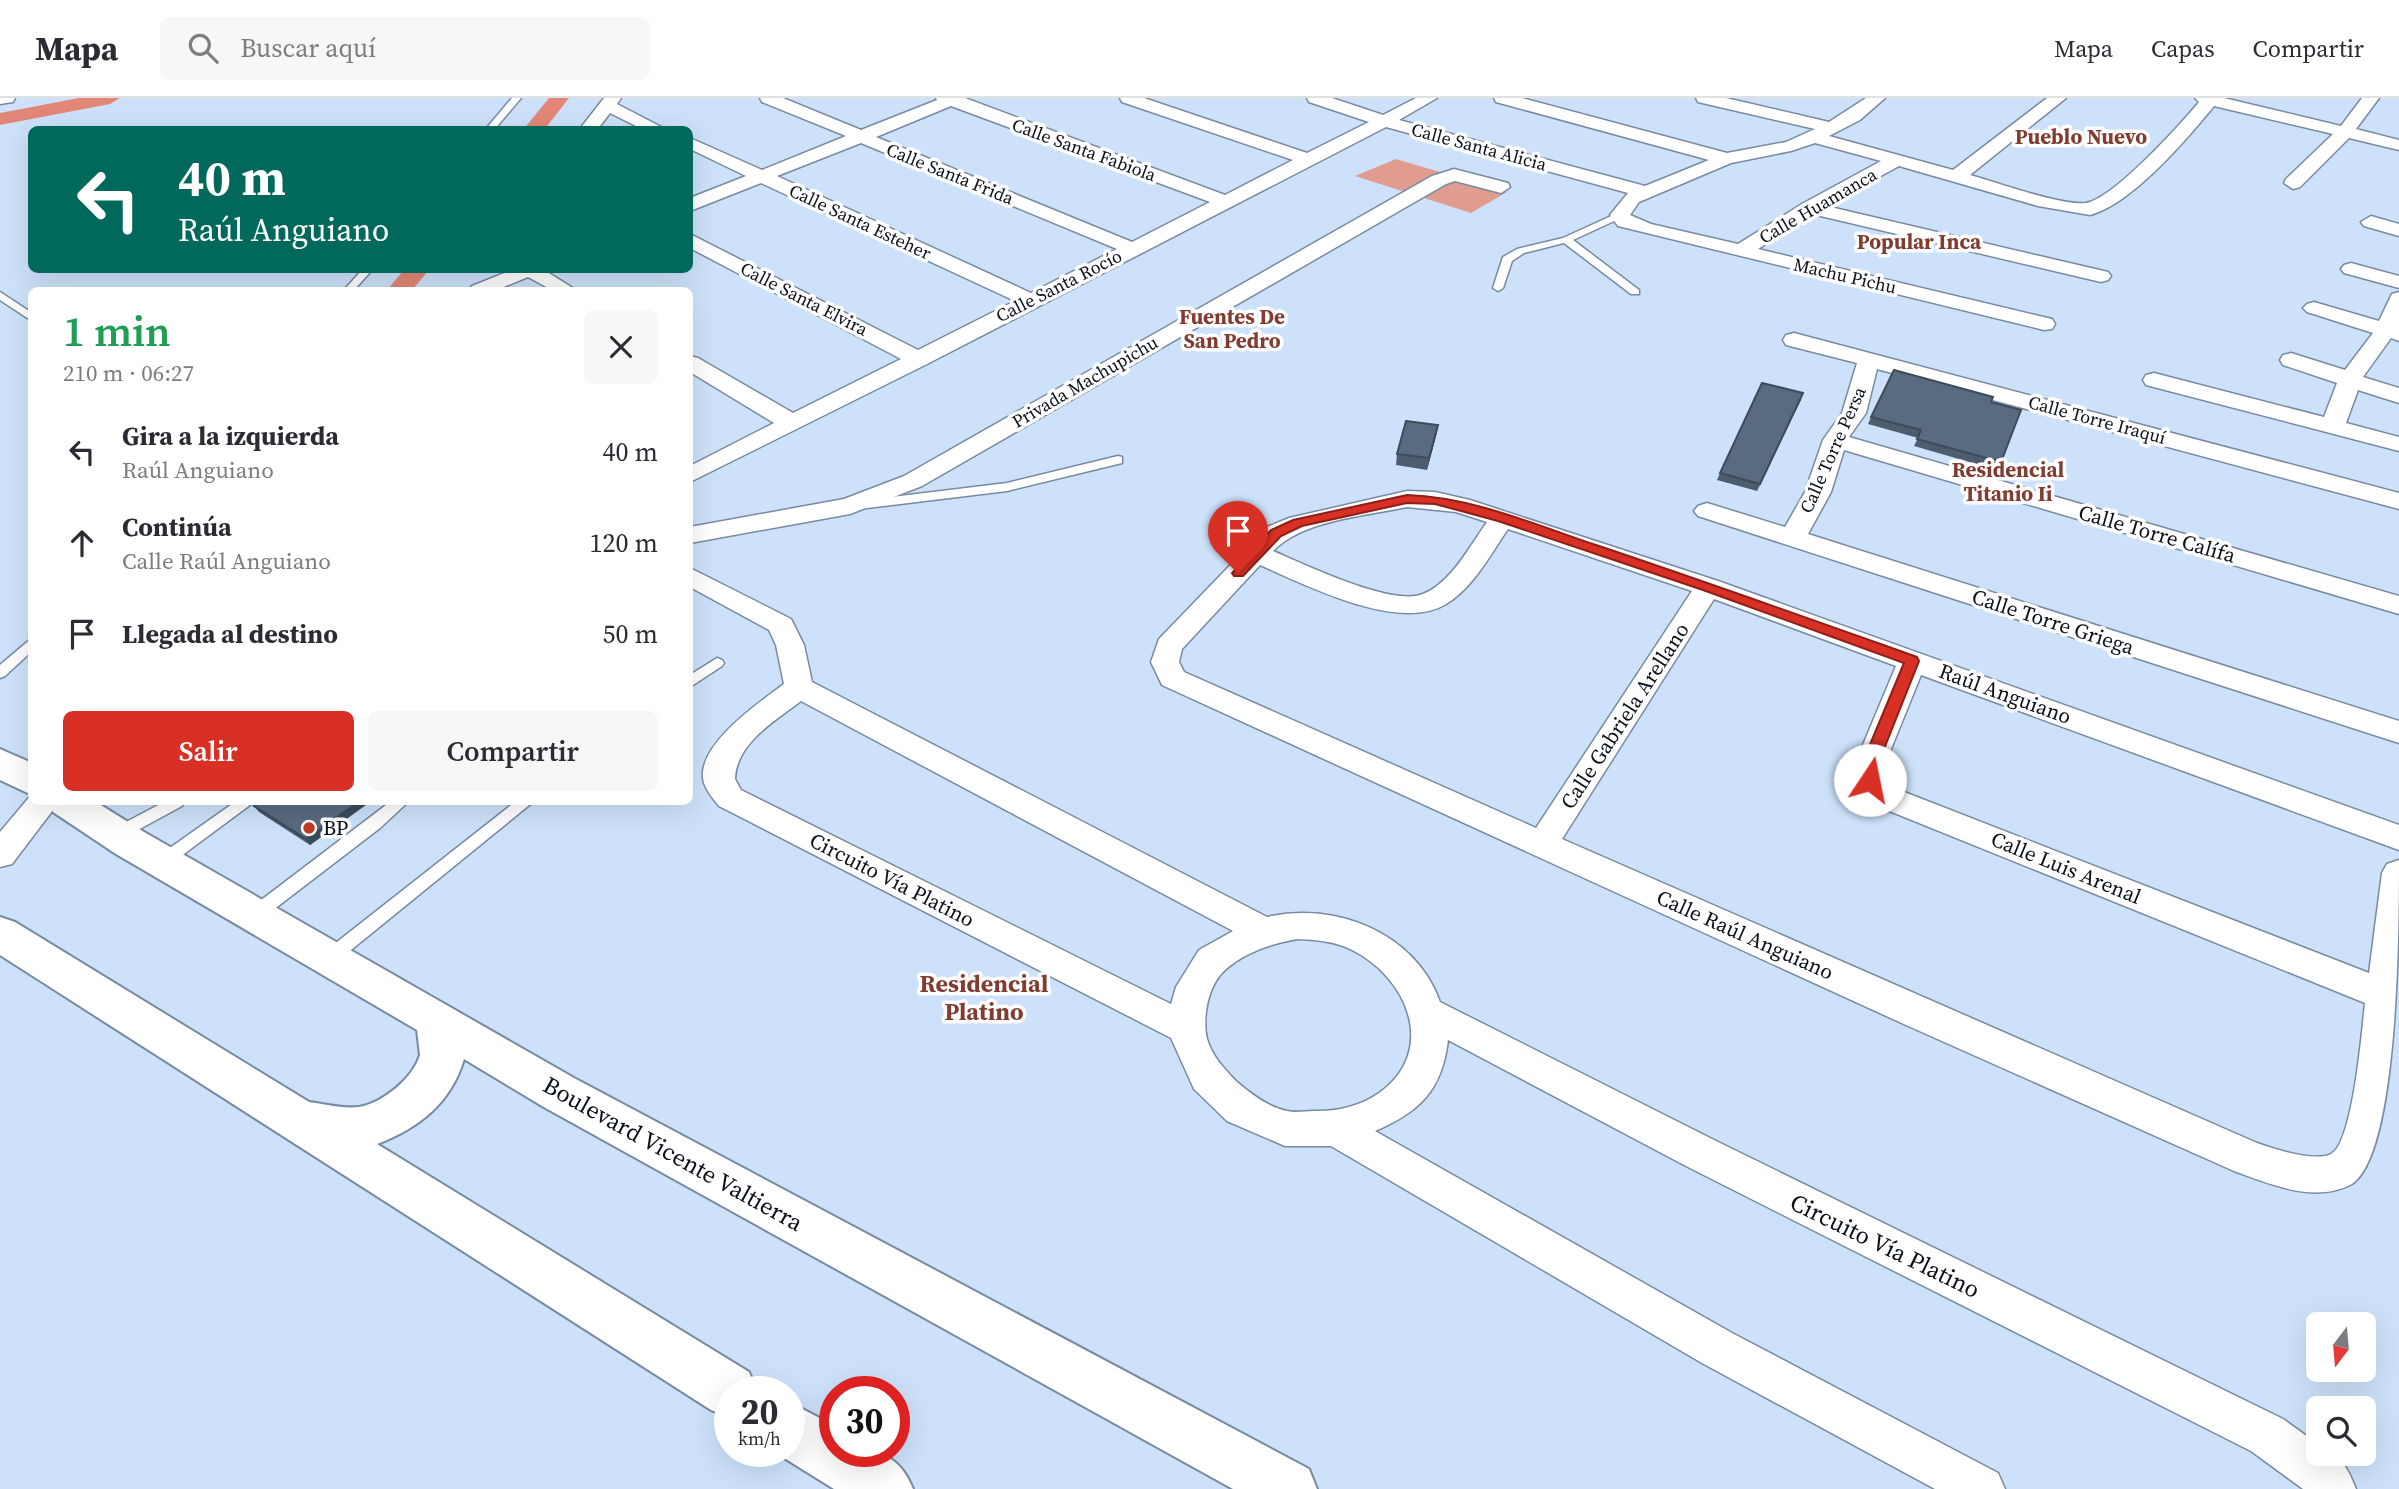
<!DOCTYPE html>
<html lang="es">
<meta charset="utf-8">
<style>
:root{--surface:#fff;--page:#f7f7f7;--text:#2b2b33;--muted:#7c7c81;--line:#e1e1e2;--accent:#d93025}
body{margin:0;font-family:"Source Serif 4",serif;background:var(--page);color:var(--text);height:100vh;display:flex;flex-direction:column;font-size:26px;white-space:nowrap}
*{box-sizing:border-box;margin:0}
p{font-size:23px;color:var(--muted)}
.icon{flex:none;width:38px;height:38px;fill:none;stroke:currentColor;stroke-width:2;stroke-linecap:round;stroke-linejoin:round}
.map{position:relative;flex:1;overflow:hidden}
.details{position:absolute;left:28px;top:189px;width:665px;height:518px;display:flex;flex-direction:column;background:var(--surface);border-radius:10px;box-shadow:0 7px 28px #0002}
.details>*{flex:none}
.guide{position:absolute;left:28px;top:28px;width:665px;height:147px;border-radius:10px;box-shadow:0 7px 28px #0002;background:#00695c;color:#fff;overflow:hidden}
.needle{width:46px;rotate:196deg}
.fabs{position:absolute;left:2306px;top:1214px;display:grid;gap:14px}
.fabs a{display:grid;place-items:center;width:70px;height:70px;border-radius:10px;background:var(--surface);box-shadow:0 7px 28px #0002;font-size:35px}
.speed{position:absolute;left:714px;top:1278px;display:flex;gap:14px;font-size:35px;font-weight:700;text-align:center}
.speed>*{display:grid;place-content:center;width:91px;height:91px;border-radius:50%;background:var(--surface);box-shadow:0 7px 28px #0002;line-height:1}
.speed small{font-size:18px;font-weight:400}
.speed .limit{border:10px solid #d22;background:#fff;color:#111}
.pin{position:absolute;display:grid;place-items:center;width:60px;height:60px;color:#fff;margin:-72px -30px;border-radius:50% 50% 50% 0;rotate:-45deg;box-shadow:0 0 7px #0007}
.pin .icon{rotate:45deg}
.me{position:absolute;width:77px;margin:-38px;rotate:11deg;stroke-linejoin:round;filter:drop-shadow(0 0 5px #0008)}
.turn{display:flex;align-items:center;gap:24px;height:147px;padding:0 35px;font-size:32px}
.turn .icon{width:91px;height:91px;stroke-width:2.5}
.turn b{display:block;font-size:49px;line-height:60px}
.round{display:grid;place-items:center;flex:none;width:74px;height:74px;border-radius:10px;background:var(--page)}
.headline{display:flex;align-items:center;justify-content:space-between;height:119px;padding:0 35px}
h1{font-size:42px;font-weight:600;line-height:52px;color:#1e9e55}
.cta{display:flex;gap:14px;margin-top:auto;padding:14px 35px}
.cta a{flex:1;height:80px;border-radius:10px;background:var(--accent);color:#fff;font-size:28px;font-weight:600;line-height:80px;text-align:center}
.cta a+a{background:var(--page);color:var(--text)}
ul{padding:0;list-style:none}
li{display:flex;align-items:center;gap:21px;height:91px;padding:0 35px}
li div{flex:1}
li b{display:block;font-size:26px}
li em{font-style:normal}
header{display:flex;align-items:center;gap:42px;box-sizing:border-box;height:98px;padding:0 35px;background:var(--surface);border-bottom:2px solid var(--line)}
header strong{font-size:33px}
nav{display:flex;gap:38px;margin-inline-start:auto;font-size:24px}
.search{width:490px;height:63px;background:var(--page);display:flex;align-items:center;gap:18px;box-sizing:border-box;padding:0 24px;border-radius:10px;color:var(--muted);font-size:26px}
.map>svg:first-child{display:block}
</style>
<header>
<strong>Mapa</strong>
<div class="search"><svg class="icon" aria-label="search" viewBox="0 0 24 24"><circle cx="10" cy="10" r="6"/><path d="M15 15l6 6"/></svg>Buscar aquí</div>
<nav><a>Mapa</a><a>Capas</a><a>Compartir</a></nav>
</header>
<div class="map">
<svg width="2399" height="1391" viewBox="0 0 2399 1391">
<rect width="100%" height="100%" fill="#cde2fa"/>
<path fill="#df9c8f" d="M1396 61 1507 94 1471 115 1355 78Z"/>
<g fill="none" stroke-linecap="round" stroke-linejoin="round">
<path fill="#e28777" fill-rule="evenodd" d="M79 0H120L110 6 0 27V15Z
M549 0H569L544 32H523Z
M404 172H429L412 192H387Z"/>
<g stroke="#788aa1" stroke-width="3">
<path id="lane" d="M512 0H521L494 32H485Z
M1620 114 1623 115V119L1573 142 1639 192V196H1631L1564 145 1524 155 1512 163 1503 190 1498 193 1493 190 1503 159 1517 151 1563 140Z
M362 172H372L354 192H344Z
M0 194 32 215V223L0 202Z
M1118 358 1122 359V365L1007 393 859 411 853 407 859 403 1007 385Z
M32 540V553L5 578 0 580V567Z
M717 560 722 562 724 565 722 568 690 589V577Z
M164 704H184L182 708 123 740H111L109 736 111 732Z
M235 704H254L169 767H157L155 763 157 759Z
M390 704H408L380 730 260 822 254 824 248 822 245 817 248 812Z
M515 704H533L335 865 329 867 323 865 320 860 323 855Z"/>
</g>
<g stroke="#788aa1" stroke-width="3">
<path id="street" d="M0 0H15L13 4 0 6Z
M604 0H621L617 6 667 32H644L610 15 597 32H579Z
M760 0H783L861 32 937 2 936 0H965L1225 97 1293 62 1122 4 1120 0H1144L1307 55 1369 24 1309 4 1307 0H1332L1383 17 1416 0H1437L1399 22 1645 88 1709 62 1496 4 1494 0H1522L1727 55 1786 44 1815 31 1698 4 1696 0H1726L1829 24 1866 0H1885L1860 22 1829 38 1953 72 2047 0H2066L1970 77C1996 84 2062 108 2086 105 2113 101 2181 26 2199 4L2195 0H2224L2341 28 2362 0H2379L2356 31 2399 42V52L2349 40 2300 89 2293 91 2284 85 2286 81 2333 36 2214 8C2187 41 2132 106 2090 117L2038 108 1899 68 1826 108 2108 174 2111 178 2108 182 2101 184 1812 116 1758 151 2052 221 2055 226 2052 231 2044 232 1618 128 1610 117 1628 95 1386 29 927 266 690 384V368L774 325 690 274V258L698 260 793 315 901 261 690 150V136L918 252 1015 203 761 85 690 113V100L746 78 690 51V40L762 72 846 38 762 4ZM951 8 1210 104 1132 144 876 39ZM861 45 1117 151 1031 195 777 78ZM1815 45 1881 63 1802 106 1738 146 1651 126 1630 117 1639 104 1731 65 1791 53Z
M1454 71 1508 85 1510 89 1501 95 1455 83 1446 86 922 388 850 416 690 445V429L844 401 904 378 1432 78Z
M2371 118 2399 126V138L2364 128 2361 124Z
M2351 165 2399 178V190L2344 175 2341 171 2344 167Z
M512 172H544L576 192H552L528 179 496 192H469L472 188Z
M2399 194V243L2391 240 2363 279 2399 290V305L2358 292 2346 325 2399 339V353L2146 287 2143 282 2146 277 2154 275 2324 319 2337 285 2283 267 2280 262 2283 257 2291 255 2345 272 2373 235 2307 214 2303 210 2307 206 2314 204 2379 223 2392 196Z
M1794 235 2399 395V411L1877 271 1866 315 1849 339 2399 498V516L1844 352 1831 394 1808 436 2399 623V645L1698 418 1694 413 1698 408 1707 405 1785 429 1805 394 1823 342 1842 315 1857 265 1786 247 1783 242 1786 237Z
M1407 393 1435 394 1470 402 1718 483 2399 727V752L1921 577 1887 661 1886 679 1899 692 2369 875 2382 775 2387 766 2399 762C2399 825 2399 1055 2352 1086 2315 1106 2270 1086 2234 1073L1906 927 1162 587 1151 564 1159 541 1267 429 1289 420ZM1407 409 1456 414 1487 424C1470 448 1451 485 1423 496 1392 509 1304 466 1273 453 1303 422 1365 418 1407 409ZM1508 431 1692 493 1536 730 1184 574 1179 564 1182 551 1260 467C1306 487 1399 535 1446 506 1473 490 1490 457 1508 431ZM1714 501 1896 568 1857 661 1854 682 1877 708 2365 905C2362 932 2353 1045 2331 1056 2314 1064 2274 1051 2257 1045L1562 741Z
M690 470 791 521 804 547 812 584 1267 819C1335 803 1416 835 1440 904L1714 1042 2283 1321 2319 1347V1356C2342 1356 2348 1371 2356 1391H2303L2251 1353 1686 1068 1448 942C1442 993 1419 1014 1375 1033L1732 1235 1998 1375 2005 1391H1935L1702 1265 1331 1048H1285L1227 1023 1194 991 1171 940 719 708C713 701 707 693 704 685 693 649 760 604 784 586L776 547 769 532 690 489ZM801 603 1233 833 1199 852 1176 889 1171 906 741 692 735 681C736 645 775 623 801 603ZM1298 841C1315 842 1334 843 1350 851 1407 878 1439 952 1379 995 1361 1008 1336 1014 1314 1013 1305 1013 1295 1015 1287 1013 1268 1009 1251 996 1237 984 1225 972 1212 958 1207 941 1202 919 1208 886 1226 871 1246 854 1273 845 1298 841Z
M32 696V704H59L12 766 0 769V734Z"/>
</g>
<g stroke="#788aa1" stroke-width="4">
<path id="secondary" d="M0 651 32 665V697L0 682Z
M48 704H96L144 734 574 980 1309 1371 1317 1391H1233L542 1008 464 961C451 1005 419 1030 377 1046L749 1274 757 1293H730V1320L711 1312 0 857V819L15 824 309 1004C325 1006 342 1011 359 1009 383 1005 413 980 420 957L417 932 116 756 53 714Z
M789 1304 835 1328V1353C873 1353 897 1351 913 1391H834L773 1353H789Z"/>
</g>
<use href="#lane" fill="#fff" fill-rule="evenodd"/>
<use href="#street" fill="#fff" fill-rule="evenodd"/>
<use href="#secondary" fill="#fff" fill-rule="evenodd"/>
</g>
<path fill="#4d5c6e" d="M1803 295 1757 393 1717 382 1720 375Z
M1991 304 2001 364 1997 372 1914 348 1918 340 1868 326 1871 319Z
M1438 327 1436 338 1427 372 1396 367 1397 356Z
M261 704H370L310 747 259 714 254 708Z"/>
<path fill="#3e4b5a" d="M1803 295 1801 302 1757 393 1760 386Z
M1438 327 1436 338 1427 372 1429 360Z
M358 704H370L310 747 306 741Z"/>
<path fill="#596b80" stroke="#3e4b5a" stroke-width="2" d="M1894 272 1993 299 1991 304 2021 312 2001 364 1917 341 1921 332 1871 319Z
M1762 285 1803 295 1760 386 1720 375Z
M1406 323 1438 327 1429 360 1397 356Z
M261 704H358L306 741 254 708Z"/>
<path fill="#d93025" stroke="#8d1f18" stroke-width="2" d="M1407 397C1472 399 1536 427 1596 447 1704 483 1810 521 1917 559L1919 563 1880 661 1876 686 1870 688 1863 682 1864 661 1904 565 1703 492 1498 423 1435 406 1407 405 1302 428 1281 438 1243 478H1234L1232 475 1271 432 1293 422Z"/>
<circle fill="#c43826" stroke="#fff" stroke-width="2.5" cx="309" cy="730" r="7"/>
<g text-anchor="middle" stroke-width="7" stroke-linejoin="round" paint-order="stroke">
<g font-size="18" fill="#0a1119" stroke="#fff">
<text transform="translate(1479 49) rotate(15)" y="6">Calle Santa Alicia</text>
<text transform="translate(1084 52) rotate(20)" y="6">Calle Santa Fabiola</text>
<text transform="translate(950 76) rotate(22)" y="6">Calle Santa Frida</text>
<text transform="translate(1818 108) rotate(-30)" y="6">Calle Huamanca</text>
<text transform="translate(860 124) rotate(25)" y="6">Calle Santa Esteher</text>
<text transform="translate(1845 178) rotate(13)" y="6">Machu Pichu</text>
<text transform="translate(1059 188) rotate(-27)" y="6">Calle Santa Rocío</text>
<text transform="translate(804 201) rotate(27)" y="6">Calle Santa Elvira</text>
<text transform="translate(1085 284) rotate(-30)" y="6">Privada Machupichu</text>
<text transform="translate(2097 322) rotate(15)" y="6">Calle Torre Iraquí</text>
<text transform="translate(1833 352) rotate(-66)" y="6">Calle Torre Persa</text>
</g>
<g font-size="21" font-weight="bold" fill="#813b2f" stroke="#fff">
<text x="2081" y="46">Pueblo Nuevo</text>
<text x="1919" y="151">Popular Inca</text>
<text x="1232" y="226">Fuentes De<tspan x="1232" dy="24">San Pedro</tspan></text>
<text x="2008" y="379">Residencial<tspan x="2008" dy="24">Titanio Ii</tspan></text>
</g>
<g font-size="21" fill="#0a1119" stroke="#fff">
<text transform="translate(2157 436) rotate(16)" y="7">Calle Torre Calífa</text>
<text transform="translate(2053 524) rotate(18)" y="7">Calle Torre Griega</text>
<text transform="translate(2005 596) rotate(20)" y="7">Raúl Anguiano</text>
<text transform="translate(1625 618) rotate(-57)" y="7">Calle Gabriela Arellano</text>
<text transform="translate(2066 770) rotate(22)" y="7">Calle Luis Arenal</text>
<text transform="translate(892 782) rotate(27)" y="7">Circuito Vía Platino</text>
<text transform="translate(1745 837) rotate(24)" y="7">Calle Raúl Anguiano</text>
</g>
<g font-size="21" fill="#0a1119" stroke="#fff" text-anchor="start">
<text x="323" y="737">BP</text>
</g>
<g font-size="24" font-weight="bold" fill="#813b2f" stroke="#fff">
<text x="984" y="894">Residencial<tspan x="984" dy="28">Platino</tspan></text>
</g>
<g font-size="24" fill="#0a1119" stroke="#fff">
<text transform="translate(673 1056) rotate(29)" y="8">Boulevard Vicente Valtierra</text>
<text transform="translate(1885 1148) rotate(26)" y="8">Circuito Vía Platino</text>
</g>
</g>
</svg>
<div class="fabs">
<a><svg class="needle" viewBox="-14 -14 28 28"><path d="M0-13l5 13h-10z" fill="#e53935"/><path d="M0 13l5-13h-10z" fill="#7c7c81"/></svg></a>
<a><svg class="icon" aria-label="search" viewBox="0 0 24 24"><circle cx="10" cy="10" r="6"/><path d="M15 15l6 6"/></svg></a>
</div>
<div class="speed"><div>20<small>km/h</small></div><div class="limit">30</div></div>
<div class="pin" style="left:1238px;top:475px;background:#d93025"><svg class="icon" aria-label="arrive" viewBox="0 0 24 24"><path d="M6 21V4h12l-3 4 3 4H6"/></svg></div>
<svg class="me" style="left:1870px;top:682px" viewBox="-20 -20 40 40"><circle r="19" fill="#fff"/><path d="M0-13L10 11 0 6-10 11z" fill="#d93025"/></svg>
<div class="guide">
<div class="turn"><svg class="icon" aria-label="left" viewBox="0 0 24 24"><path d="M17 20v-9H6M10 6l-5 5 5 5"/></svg><div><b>40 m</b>Raúl Anguiano</div></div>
</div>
<section class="details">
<div class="headline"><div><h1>1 min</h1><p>210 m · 06:27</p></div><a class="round"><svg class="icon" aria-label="close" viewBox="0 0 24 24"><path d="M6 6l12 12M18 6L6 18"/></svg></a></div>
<ul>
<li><svg class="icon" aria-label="left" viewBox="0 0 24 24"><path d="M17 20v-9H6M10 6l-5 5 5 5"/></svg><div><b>Gira a la izquierda</b><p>Raúl Anguiano</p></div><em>40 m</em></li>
<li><svg class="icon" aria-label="ahead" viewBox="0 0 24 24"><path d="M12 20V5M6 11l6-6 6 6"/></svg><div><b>Continúa</b><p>Calle Raúl Anguiano</p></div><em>120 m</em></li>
<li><svg class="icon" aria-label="arrive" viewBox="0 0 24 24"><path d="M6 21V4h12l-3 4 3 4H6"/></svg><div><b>Llegada al destino</b></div><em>50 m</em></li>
</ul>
<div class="cta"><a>Salir</a><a>Compartir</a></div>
</section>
</div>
